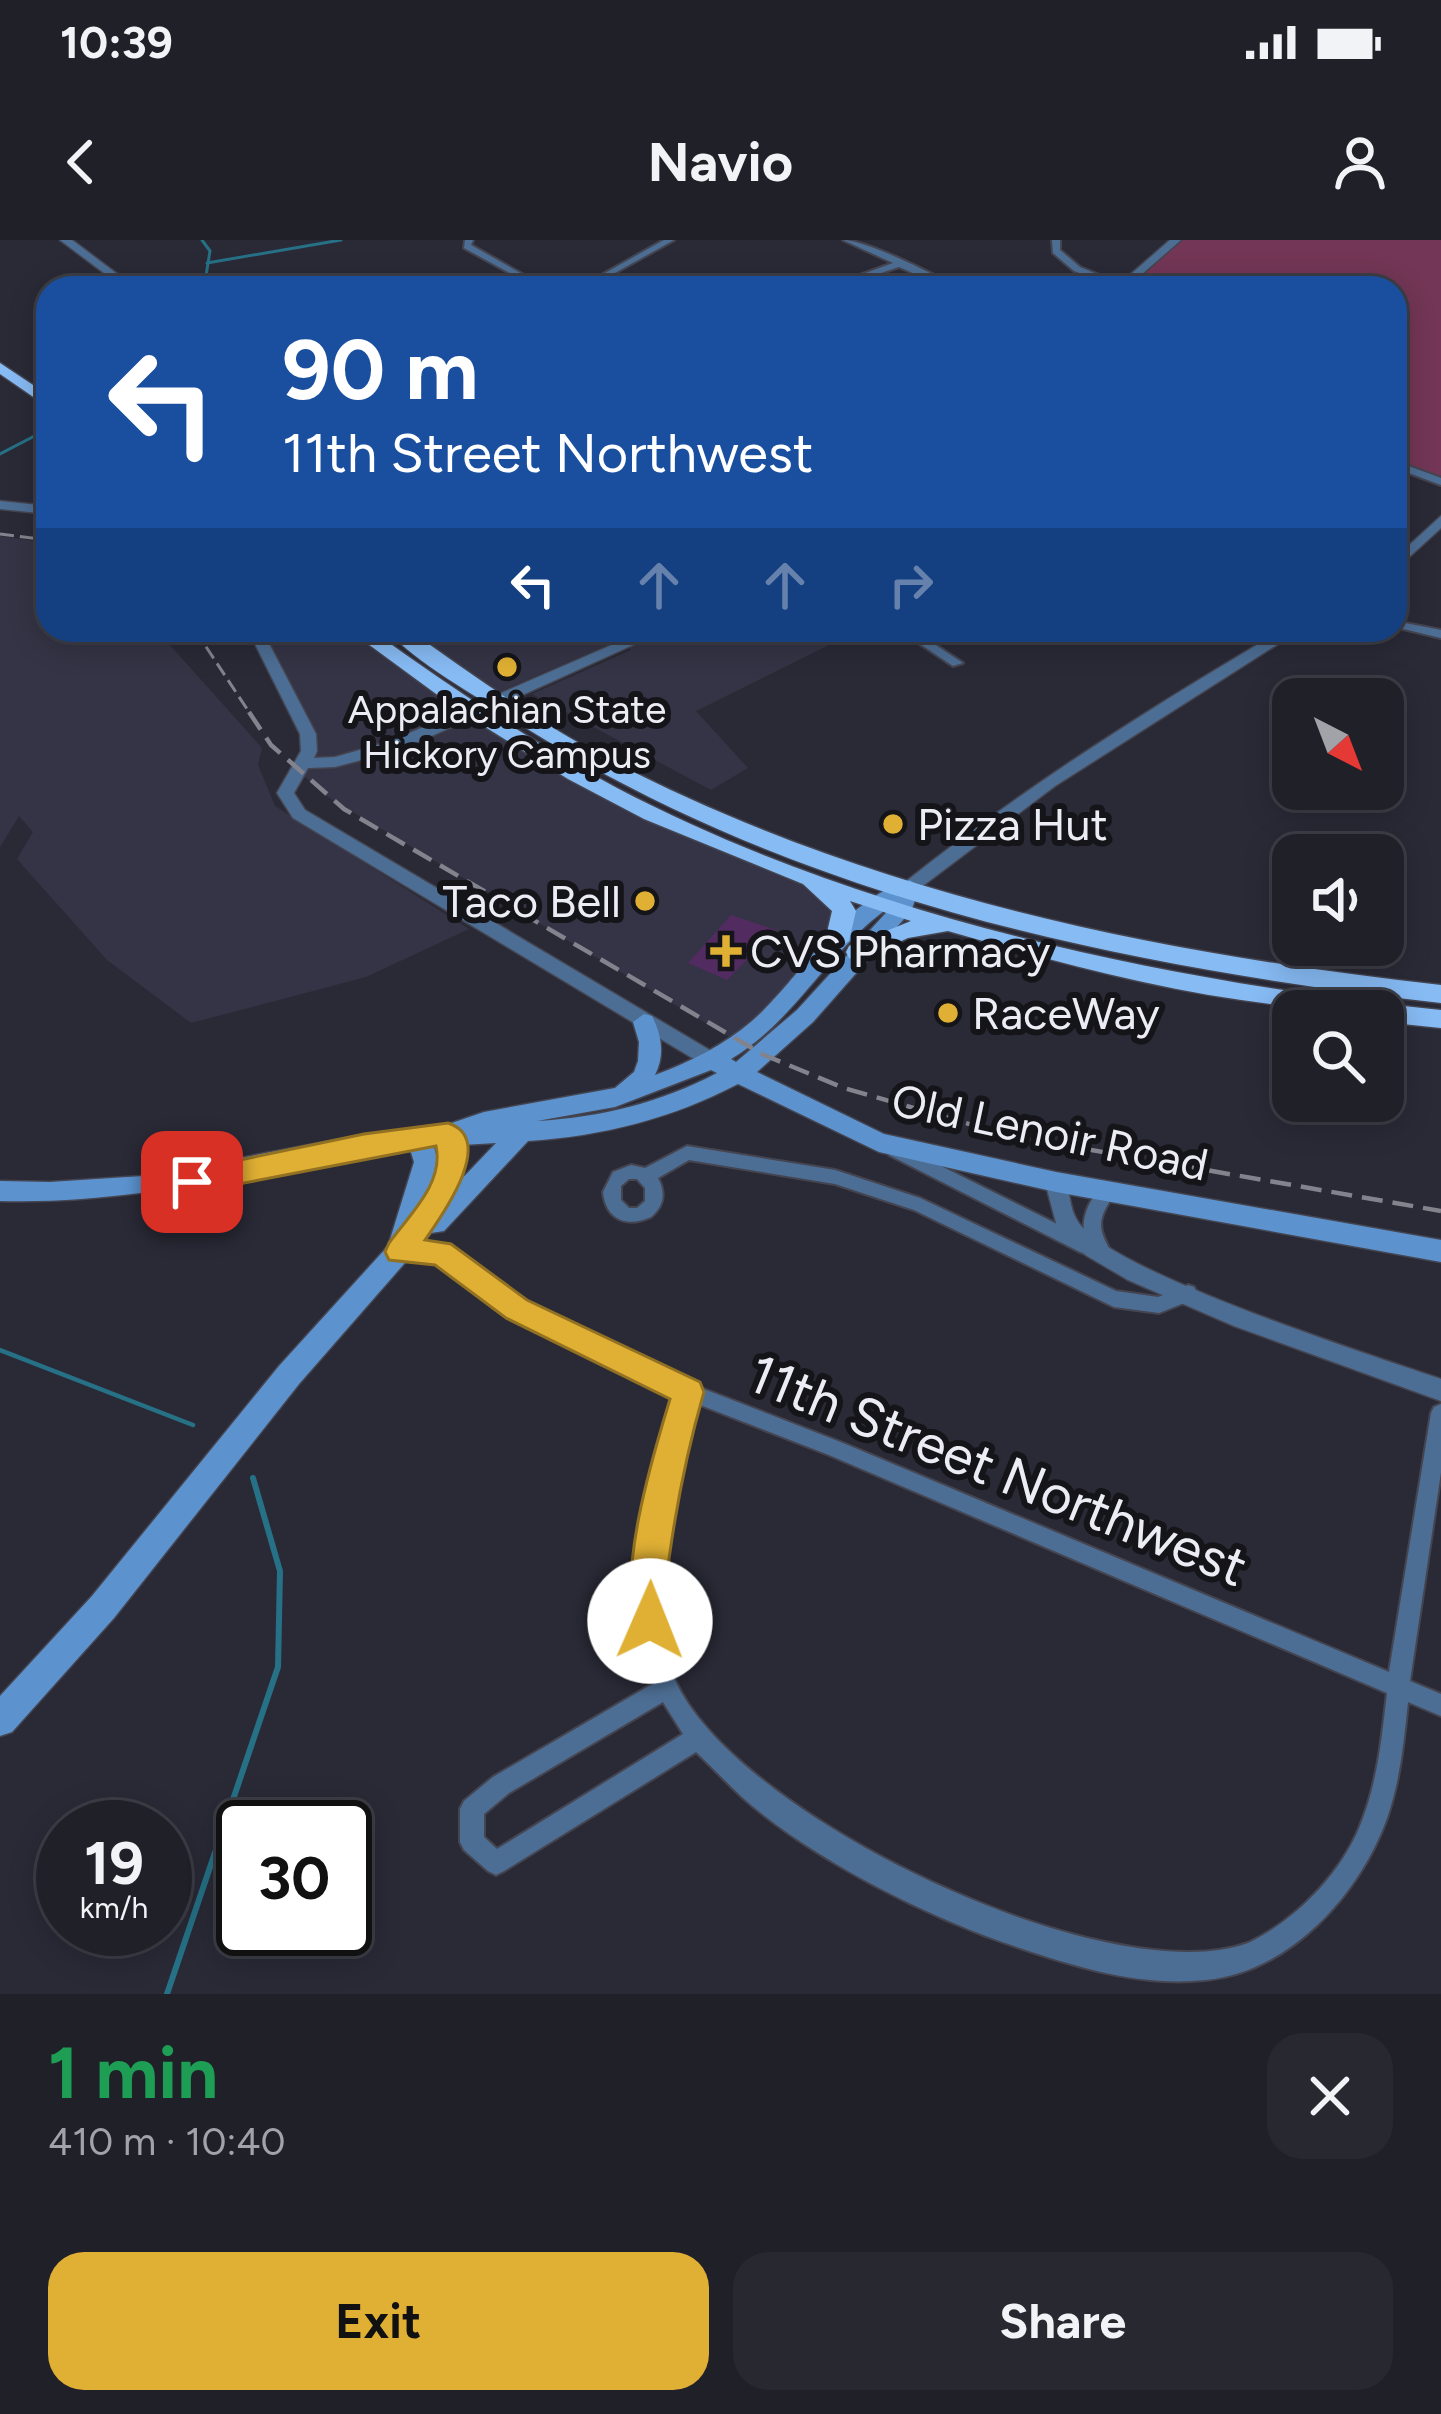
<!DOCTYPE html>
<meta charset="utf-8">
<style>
:root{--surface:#202029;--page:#282831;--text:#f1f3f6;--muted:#a2a3a8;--line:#3d3e46;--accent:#e0b034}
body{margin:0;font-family:Figtree,sans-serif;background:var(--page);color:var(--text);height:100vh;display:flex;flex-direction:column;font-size:45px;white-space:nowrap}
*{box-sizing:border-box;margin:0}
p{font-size:39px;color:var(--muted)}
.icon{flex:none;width:66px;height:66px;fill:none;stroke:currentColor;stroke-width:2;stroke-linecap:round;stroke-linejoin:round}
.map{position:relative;height:1754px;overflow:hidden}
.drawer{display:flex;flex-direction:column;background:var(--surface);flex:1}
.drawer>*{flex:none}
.hud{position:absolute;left:36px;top:36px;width:1371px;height:366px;border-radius:36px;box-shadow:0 6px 30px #0003,0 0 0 3px var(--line);background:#1a4fa0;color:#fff;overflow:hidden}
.needle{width:78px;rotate:138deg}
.buttons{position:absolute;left:1272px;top:438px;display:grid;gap:24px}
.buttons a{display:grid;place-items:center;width:132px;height:132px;border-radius:24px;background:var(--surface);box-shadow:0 6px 30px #0003,0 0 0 3px var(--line);font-size:60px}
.speed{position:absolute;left:36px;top:1560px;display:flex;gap:24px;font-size:60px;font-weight:700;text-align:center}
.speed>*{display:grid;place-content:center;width:156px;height:156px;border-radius:50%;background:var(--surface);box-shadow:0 6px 30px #0003,0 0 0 3px var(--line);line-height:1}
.speed small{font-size:30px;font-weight:400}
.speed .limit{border:6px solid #111;border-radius:18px;background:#fff;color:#111}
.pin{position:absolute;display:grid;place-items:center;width:102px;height:102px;color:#fff;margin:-51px;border-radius:24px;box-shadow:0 6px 18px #0006}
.me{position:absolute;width:132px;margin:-66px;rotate:1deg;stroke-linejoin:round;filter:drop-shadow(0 0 9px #0008)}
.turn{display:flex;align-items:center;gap:42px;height:252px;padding:0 48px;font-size:54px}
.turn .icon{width:156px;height:156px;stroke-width:2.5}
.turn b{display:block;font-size:84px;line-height:102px}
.lanes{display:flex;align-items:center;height:114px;padding:0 48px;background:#0003;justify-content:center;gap:60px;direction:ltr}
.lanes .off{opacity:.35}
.round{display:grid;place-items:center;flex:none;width:126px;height:126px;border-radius:36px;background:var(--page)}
.summary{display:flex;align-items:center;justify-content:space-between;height:204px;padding:0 48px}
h1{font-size:72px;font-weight:700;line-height:90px;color:#1e9e55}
.action{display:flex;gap:24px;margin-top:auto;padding:24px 48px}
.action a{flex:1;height:138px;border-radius:36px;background:var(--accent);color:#111;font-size:48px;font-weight:700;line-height:138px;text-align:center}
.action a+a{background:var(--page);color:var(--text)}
.status{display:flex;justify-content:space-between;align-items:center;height:84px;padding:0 60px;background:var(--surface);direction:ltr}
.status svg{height:33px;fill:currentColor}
header{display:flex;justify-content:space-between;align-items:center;height:156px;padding:0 48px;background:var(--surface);font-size:54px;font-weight:700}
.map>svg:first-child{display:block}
</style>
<div class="status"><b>10:39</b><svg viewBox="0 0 49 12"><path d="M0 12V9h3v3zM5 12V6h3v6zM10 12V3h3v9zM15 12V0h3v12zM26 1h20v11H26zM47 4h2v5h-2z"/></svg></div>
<header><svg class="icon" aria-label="back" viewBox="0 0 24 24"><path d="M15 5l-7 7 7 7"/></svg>Navio<svg class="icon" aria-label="person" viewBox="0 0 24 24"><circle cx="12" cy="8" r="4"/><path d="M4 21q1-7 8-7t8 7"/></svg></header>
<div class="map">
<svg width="1441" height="1754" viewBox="0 0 1441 1754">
<rect width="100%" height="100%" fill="#2a2a37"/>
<path fill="#343446" d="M0 296 48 303V390H173L161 395 262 508 258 525 275 566 469 689 366 737 191 783 107 720 17 619 33 592 19 576 0 607Z
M255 390H359L555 523 823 647 844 684 739 803 328 557 296 529 309 511Z
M405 390H600L610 404 501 451 487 450Z
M659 390H859L696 471 748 528 711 550 532 454 631 410 626 404Z"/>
<path fill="#733656" d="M1181 0H1441V239L1395 221V48L1130 47Z"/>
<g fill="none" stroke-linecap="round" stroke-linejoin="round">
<path stroke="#267186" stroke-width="3" d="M202 0 210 11 204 48
M207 23 341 0
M0 214 48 189"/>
<path stroke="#267186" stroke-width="4.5" d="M0 1110 193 1185"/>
<path stroke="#267186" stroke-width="6" d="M167 1754 278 1427 280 1331 253 1238"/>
</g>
<path fill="#522b60" d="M731 675 776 690 727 740 688 723Z"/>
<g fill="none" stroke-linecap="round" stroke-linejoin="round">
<g stroke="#454551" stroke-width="4">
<path id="minor" d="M465 0H473L471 5 547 48H537L464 8Z
M664 0H674L588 48H578Z
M843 0C866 0 936 35 958 48H947L899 27 836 48H824L893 23Z
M1052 0H1060V10L1080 27 1126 46 1119 48 1074 31 1053 13Z
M1395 221 1441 238V245L1395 228Z
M1395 381 1441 390V398L1395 387Z
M601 390H615L632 404 622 407Z
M899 390H913L963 423 953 426Z
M895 903 1085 998C1080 978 1089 962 1101 946H1113L1116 951C1099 978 1095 985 1112 1013L1109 1018 1103 1020 1092 1012 1086 1014 1080 1012 889 915 887 910 889 905Z
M687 906 835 930 920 958 1116 1051 1158 1057 1188 1045 1194 1047 1197 1053 1194 1059 1159 1073 1114 1067 914 970 835 944 689 920 658 938C666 953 664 966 651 977 627 988 606 980 603 952L613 932 631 925 645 928ZM629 939H637L645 948V961L637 968H629L621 960V946Z
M400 1005 447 1007 523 1063 696 1146 843 1203 1389 1432 1431 1173 1434 1167 1441 1164V1232L1410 1441 1441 1454V1476L1408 1462C1404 1501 1400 1541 1387 1578 1360 1654 1290 1732 1206 1740 1143 1747 1079 1728 1020 1708 929 1678 813 1620 742 1557 726 1542 712 1527 696 1512L504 1631 496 1635 488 1631 464 1610 460 1602V1569L464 1561 493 1537 654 1443C625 1346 645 1249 678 1156L511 1075 438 1019 394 1017 391 1012 394 1007ZM695 1163 829 1215 1387 1453C1382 1495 1378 1538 1363 1578 1345 1630 1297 1680 1248 1703 1107 1754 735 1576 675 1440 641 1361 668 1241 695 1163ZM663 1462 683 1494 497 1609 484 1597V1574L509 1553Z"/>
</g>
<g stroke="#454551" stroke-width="3">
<path id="tertiary" d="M60 0H72L136 48H124Z
M1170 0H1181L1126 48H1115Z
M0 261 48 266V274L0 269Z
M1441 276V288L1395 330V318Z
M248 390H262L316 494 317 511 314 518 335 517 391 501 646 390H666L403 509 335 527 308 528 294 553 305 570 718 815 721 820 718 825H704L293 578 277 553 301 511 300 494Z
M1282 390H1300L1055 546 916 651H904L901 647 904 643C1023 548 1151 467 1282 390Z
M1056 933 1064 936C1070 949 1069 968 1077 980 1104 1030 1377 1117 1441 1139V1161L1234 1086 1128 1040 1087 1016 1059 994 1045 942 1048 936Z"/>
</g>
<g stroke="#454551" stroke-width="3">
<path id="secondary" d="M910 640 920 647 911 671 813 782 757 832 884 894 1056 932 1441 1000V1022L1056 952 879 912 738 844C671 879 603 896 528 901L444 991 431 993 299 1144 114 1378 12 1492 0 1496V1456L92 1356 279 1126 388 1006 414 922 410 909C269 926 144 965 0 961V941L50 942 143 936 368 894 440 887 484 872 615 848 634 832 638 821 639 802 633 782 644 774 652 776C662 796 665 815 655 835 690 822 724 805 752 781 805 734 839 662 910 640ZM894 664 797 770 736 822 731 819C797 780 830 706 894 664ZM711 830 717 833C660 863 602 877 537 881L615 867ZM496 903 454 947 465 922 462 905ZM438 906 441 922 434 937 438 922 434 907Z"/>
</g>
<g stroke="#454551" stroke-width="3">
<path id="trunk" d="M0 123 48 155V167L0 134Z
M349 390H371C451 447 531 502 617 548 863 677 1167 742 1441 770V788L1383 782V771C1236 771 1089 732 948 691L908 698 858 721 849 718 846 712 849 706 911 681 850 661 856 671 849 701 837 709 828 707 825 701 832 671 803 644 644 579 568 539 458 470Z
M386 390H409C466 430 523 472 584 506 848 650 1144 712 1441 745V763C1121 727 786 657 512 479 471 453 420 425 386 390Z"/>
</g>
<use href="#minor" fill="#4d6e94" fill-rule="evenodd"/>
<use href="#tertiary" fill="#4d6e94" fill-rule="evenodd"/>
<use href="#secondary" fill="#5c93cf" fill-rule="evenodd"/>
<use href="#trunk" fill="#87bbf4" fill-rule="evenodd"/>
<path stroke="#83838e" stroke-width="3" stroke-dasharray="14 6" stroke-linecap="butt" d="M0 294 48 300
M195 390 251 475"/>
<path stroke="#83838e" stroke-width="4.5" stroke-dasharray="21 10" stroke-linecap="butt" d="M249 472 271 505 344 569 764 815 844 848 1011 896 1441 971"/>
</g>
<path fill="#e0b034" stroke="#927222" stroke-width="3" d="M448 883C498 899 441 977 425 1000L451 1004 527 1060 700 1142 704 1152C688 1207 677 1261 669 1319 666 1344 673 1370 663 1393L650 1399 638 1393C615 1338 653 1215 670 1159L506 1078 435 1025 389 1020 385 1012 389 1003C410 974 444 943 436 906L192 953 178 942 192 930 364 894Z"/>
<g fill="#e0b034" stroke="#141419" stroke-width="4.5">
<circle cx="507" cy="427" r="12"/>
<circle cx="893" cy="584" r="12"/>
<circle cx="645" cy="661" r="12"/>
<path d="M720 693h12v12h12v12h-12v12h-12v-12h-12v-12h12z"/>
<circle cx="948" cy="773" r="12"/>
</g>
<g text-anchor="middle" stroke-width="12" stroke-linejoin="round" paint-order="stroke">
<g font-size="39" fill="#ebecf4" stroke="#141419">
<text x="507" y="483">Appalachian State<tspan x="507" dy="45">Hickory Campus</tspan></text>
</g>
<g font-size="45" fill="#ebecf4" stroke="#141419" text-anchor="start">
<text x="917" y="600">Pizza Hut</text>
<text x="621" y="677" text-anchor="end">Taco Bell</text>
<text x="750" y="727">CVS Pharmacy</text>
<text x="972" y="789">RaceWay</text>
</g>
<g font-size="45" fill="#ebecf4" stroke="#141419">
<text transform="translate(1050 892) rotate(12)" y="16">Old Lenoir Road</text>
</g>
<g font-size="54" fill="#ebecf4" stroke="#141419">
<text transform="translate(998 1230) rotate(22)" y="19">11th Street Northwest</text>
</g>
</g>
</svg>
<div class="buttons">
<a><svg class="needle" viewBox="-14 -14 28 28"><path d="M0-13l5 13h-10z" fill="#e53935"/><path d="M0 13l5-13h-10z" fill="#a2a3a8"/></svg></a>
<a><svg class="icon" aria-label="sound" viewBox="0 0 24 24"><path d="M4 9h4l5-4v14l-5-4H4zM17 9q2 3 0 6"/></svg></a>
<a><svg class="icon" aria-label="search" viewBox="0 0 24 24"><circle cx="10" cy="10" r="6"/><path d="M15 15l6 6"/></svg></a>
</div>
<div class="speed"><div>19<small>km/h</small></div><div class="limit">30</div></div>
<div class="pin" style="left:192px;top:942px;background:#d93025"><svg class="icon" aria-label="arrive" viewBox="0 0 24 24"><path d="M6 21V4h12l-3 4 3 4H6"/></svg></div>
<svg class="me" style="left:650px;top:1381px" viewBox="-20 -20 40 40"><circle r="19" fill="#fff"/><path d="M0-13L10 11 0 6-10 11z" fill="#e0b034"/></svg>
<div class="hud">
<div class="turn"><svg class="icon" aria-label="left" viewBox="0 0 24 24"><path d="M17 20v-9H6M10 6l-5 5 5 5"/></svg><div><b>90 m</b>11th Street Northwest</div></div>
<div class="lanes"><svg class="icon" aria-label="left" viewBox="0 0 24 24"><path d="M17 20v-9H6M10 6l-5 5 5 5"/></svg><svg class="icon off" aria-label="ahead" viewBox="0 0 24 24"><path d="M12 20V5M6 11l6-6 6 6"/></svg><svg class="icon off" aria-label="ahead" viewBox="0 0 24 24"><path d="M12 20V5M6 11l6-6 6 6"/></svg><svg class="icon off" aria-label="right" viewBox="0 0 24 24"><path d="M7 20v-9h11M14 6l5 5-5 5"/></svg></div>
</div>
</div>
<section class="drawer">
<div class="summary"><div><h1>1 min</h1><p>410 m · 10:40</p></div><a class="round"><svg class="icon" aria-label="close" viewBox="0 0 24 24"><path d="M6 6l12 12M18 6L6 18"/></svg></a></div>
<div class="action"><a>Exit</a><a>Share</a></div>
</section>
